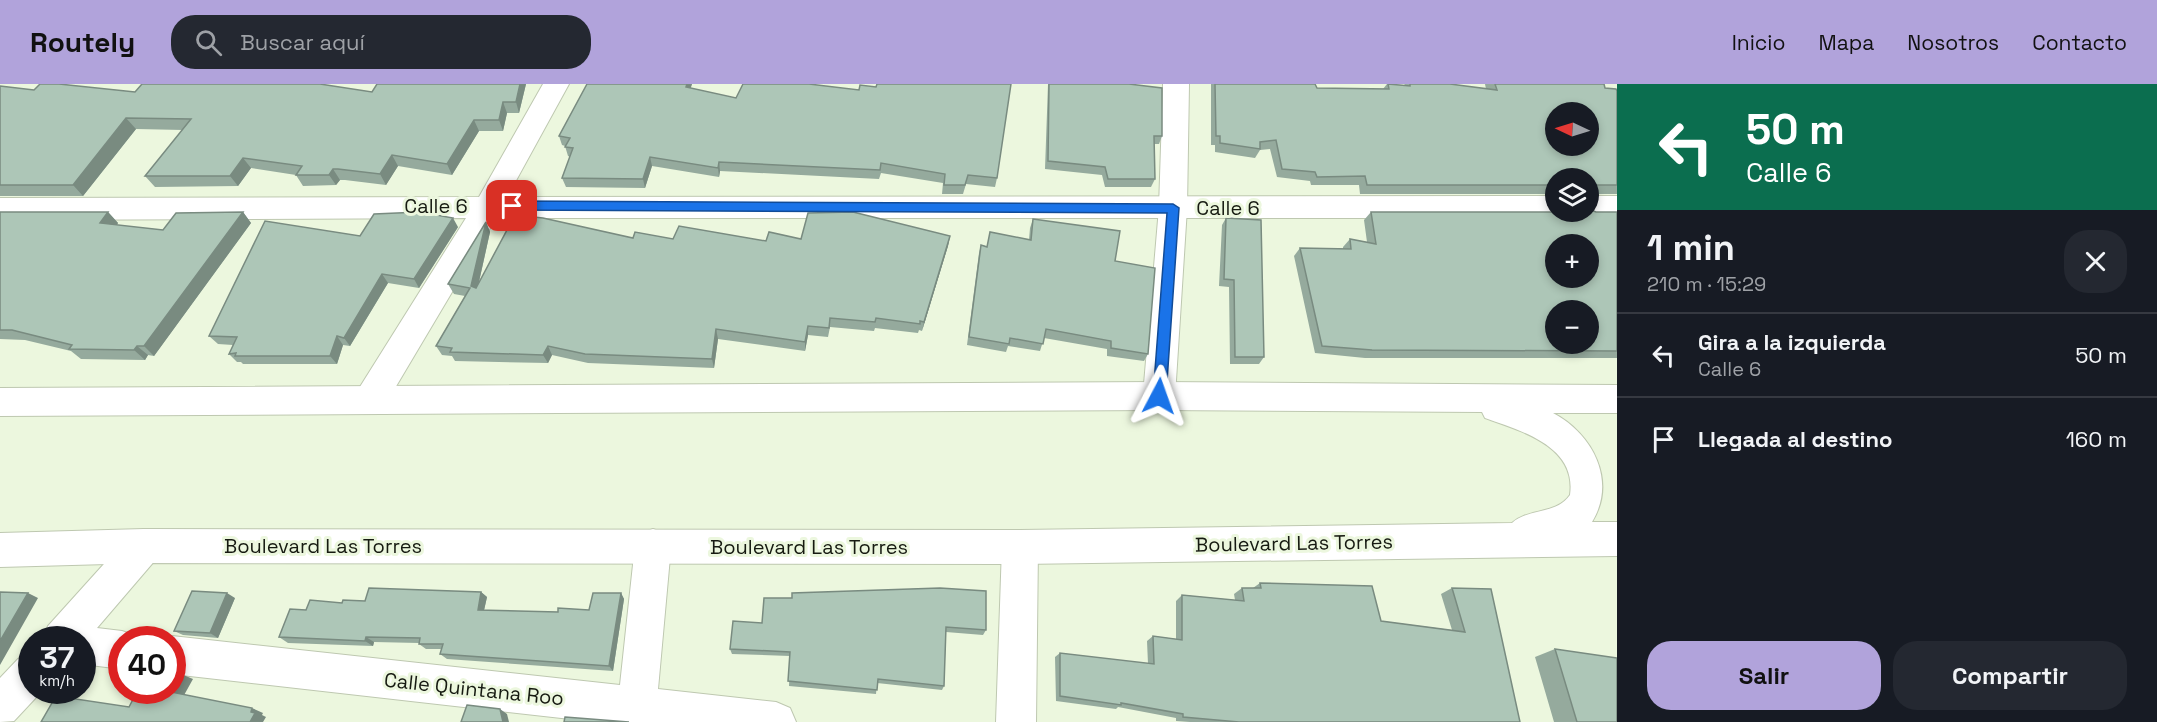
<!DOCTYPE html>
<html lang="es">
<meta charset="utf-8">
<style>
:root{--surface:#171b24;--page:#242831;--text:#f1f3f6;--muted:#9ea1a6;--line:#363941;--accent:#b1a3db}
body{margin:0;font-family:"Space Grotesk",sans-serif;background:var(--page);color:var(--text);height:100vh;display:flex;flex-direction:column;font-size:22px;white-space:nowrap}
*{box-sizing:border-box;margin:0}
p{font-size:20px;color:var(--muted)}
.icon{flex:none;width:33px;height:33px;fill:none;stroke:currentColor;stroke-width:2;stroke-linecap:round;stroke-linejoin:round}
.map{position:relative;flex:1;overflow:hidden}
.side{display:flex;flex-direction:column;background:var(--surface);width:540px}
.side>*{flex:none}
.banner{background:#0b6e4f;color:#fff;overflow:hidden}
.needle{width:39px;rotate:274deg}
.fabs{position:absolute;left:1545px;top:18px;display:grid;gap:12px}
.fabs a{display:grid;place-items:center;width:54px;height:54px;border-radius:50%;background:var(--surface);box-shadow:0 3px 9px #0003;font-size:30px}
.speed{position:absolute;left:18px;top:542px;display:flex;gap:12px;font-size:30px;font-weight:700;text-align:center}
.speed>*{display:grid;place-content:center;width:78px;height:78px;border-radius:50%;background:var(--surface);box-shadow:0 3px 9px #0003;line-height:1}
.speed small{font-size:15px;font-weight:400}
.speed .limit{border:9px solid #d22;background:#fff;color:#111}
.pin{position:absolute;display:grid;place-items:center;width:51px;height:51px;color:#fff;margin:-26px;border-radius:12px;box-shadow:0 3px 9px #0006}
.me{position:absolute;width:66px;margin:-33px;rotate:4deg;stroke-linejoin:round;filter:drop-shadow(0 0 4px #0008)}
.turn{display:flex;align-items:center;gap:21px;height:126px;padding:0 30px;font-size:27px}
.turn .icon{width:78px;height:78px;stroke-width:2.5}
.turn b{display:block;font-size:42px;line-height:51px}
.round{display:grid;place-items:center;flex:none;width:63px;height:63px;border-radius:24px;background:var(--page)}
.head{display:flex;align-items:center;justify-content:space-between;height:102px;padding:0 30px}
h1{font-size:36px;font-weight:700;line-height:45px}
.button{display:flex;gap:12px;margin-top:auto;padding:12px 30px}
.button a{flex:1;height:69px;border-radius:24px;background:var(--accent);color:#111;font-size:24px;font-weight:700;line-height:69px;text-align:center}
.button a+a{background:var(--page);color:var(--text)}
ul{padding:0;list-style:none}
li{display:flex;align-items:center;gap:18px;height:84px;padding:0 30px;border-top:2px solid var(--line)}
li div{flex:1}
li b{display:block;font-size:22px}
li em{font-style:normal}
header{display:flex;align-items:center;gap:36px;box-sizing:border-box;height:84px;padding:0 30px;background:var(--accent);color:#111}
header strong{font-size:28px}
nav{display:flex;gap:33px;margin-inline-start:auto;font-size:21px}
.search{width:420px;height:54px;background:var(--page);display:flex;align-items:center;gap:15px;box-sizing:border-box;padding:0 21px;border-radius:24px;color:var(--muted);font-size:22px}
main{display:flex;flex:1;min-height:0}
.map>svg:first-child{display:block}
</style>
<header>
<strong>Routely</strong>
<div class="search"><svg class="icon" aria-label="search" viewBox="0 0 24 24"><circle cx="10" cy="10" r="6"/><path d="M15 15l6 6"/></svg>Buscar aquí</div>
<nav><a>Inicio</a><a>Mapa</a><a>Nosotros</a><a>Contacto</a></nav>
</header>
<main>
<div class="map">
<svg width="1617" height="638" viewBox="0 0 1617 638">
<rect width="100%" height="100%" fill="#ecf7de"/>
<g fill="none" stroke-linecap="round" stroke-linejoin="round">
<g stroke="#bec8b0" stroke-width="2">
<path id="street" d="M543 0H569L507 113 1556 112V128H1568L1566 131 1556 134H496L382 326 370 330 358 326 354 316 358 306 466 134 0 136V114L479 113Z
M1588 112H1617V134H1588L1578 131 1576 128H1588Z
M144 445 157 450 162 462 157 474 97 544 122 547 136 552 137 555H122V585L82 580V555H43L48 542 131 450Z
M653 445 666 450 671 462 658 605 776 618 790 624 796 638H597L172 590V555H164L172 552 620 601 635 462 640 450Z
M1020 446 1033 451 1038 463 1036 638H996L1002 463 1007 451Z
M32 570V606H43L14 637 0 638V594L18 575Z"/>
</g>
<g stroke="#bec8b0" stroke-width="2">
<path id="secondary" d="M1163 0H1189L1187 124 1175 312 1171 322 1159 326 1147 322 1143 312 1159 124Z"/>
</g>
<g stroke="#bec8b0" stroke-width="2">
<path id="primary" d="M1159 298 1617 301V329H1553C1593 350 1617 397 1592 438H1617V472L1020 480 144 479 0 483V449L144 445 1020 446 1512 439C1528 424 1556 431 1570 411 1577 362 1521 347 1485 334L1482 328 1159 326 0 332V304Z"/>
</g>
<use href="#street" fill="#fff" fill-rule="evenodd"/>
<use href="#secondary" fill="#fff" fill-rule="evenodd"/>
<use href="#primary" fill="#fff" fill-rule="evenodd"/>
</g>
<path fill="#95aa9d" d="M526 0 519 29H507L503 47H479L452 91 398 82 386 101 345 96H340L336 101 303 102 296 91 251 84 238 102 155 103 145 92 183 46 136 45 83 112H0V2L34 6 135 8H372Z
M587 0H692L690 4 997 94 995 103 966 100 963 110H942L943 99 881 89 879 95 720 87 719 93 652 82 645 104 566 103 562 94 570 73 568 72 565 62 562 61 559 52Z
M1048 0H1129L1162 52 1159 60H1154L1155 95 1151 103H1105L1102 91 1045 85Z
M1211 0H1315L1317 4 1383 5 1387 0 1404 1 1405 0H1450L1486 5 1485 0H1604L1605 4 1617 7V110H1595V117L1588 123V94H1556V110H1360L1359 101H1311L1310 97 1277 93 1270 65 1260 66 1255 74 1215 68V61H1211Z
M0 128H108L118 139 117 141 163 146 243 128 251 139 154 272 148 271 145 276 81 275 71 267 25 256 0 255Z
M1371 128H1617V274H1365L1315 269 1294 172 1300 164 1343 165V163L1350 155 1367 158 1364 136Z
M1226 134 1264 273 1259 280H1230L1229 203 1219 202 1222 141Z
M1033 135 1115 177 1148 270 1144 277 1107 272V265L1044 254 1040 267 1008 262 1006 268 967 261 979 169 981 161 986 162 1029 156 1030 144Z
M486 138 490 148 479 198 633 154 766 157 801 155 950 152 948 162 922 247 919 246 918 249 875 244 874 247 830 243 828 253 808 251 805 267 718 255 714 284 588 279 552 271 548 279 455 277 452 272 442 271 436 262 465 212 454 210 448 200Z
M458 143 419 204 388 199 350 262 343 261 337 280H243L241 278H237L229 270 233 261 218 260 209 252 360 152Z
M1260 499 1381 537 1452 546 1441 510 1452 504 1520 638H1190L1176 637V634L1118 623 1116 625 1056 617 1055 573 1060 569 1148 580 1147 557 1153 552 1176 555V517L1182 511 1235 516 1234 510 1242 504H1253Z
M481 508 487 513 484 526 558 528 589 526 621 509 624 515 613 587 447 575 440 570 442 565H426L419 560V559L374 558 373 562 288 559 279 553 306 526 342 519Z
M235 514 218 554 183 551 174 547Z
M764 514 986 546 983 551 946 548 944 602 942 606 877 599 876 610 789 602 790 572 732 570 730 565 762 539Z
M1555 565 1617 638H1554L1535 573Z"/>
<path fill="#798b80" d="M520 0H526L519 29 516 18Z
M687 0H692L688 13 686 3Z
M503 18 507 29 503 47 499 36Z
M126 34 136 45 83 112 73 101Z
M474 36 479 47 452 91 447 80Z
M392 71 398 82 386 101 380 90Z
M650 73 652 82 645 104 643 95Z
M243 74 251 84 238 102 230 92Z
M719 78 720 87 719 93 718 84Z
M333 85 340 96 336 101 329 91Z
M108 128 118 139 110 150 100 139Z
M243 128 251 139 154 272 144 262Z
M453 134 458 143 419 204 414 195Z
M486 138 490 148 476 211 471 202Z
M950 152 948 162 922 247 924 238Z
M382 190 388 199 350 262 344 254Z
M808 242V251L805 267V258Z
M716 245 718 255 714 284 712 275Z
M337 252 343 261 337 280 330 272Z
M137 262 148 271 145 276 134 266Z
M548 262 552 271 548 279 543 271Z
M481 508 487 513 483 531 478 526Z
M28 509 38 514 0 581V557Z
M227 509 235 514 218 554 210 549Z
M621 509 624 515 613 587 609 582Z
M366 553 374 558 373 562 365 557Z
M181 590 193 595 183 613 171 608Z
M252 624 263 629 262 631 266 633 263 638H250L251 628Z
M500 625 507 630 509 638H503Z"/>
<path fill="#adc6b7" stroke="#798b80" stroke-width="1.5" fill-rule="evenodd" d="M40 0H59L135 8 142 0H320L372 8 377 0H520L516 18H503L499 36H474L447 80 392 71 380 90 338 85H333L329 91H296L302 82 243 74 230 92H145L191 35 126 34 73 101H0V2L34 6Z
M587 0H687L686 3 736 14 743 0H809L859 6 860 1 876 3 877 0H1011L997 94 968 91 965 101H944L945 90 881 79 880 86 719 78 718 84 650 73 643 95 562 94 573 64 565 63 570 54 559 52Z
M1049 0H1129L1162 4V52H1154L1155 95H1108L1105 83 1048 77Z
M1215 0H1315L1317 4 1389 5 1388 0 1410 2V0H1450L1497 6 1495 0H1604L1605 4 1616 5 1617 7V101H1597L1595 104V117L1588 118V94H1556V101H1367L1365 92 1317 93 1315 88 1282 85 1276 56 1260 58V65L1220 59V52H1216ZM1556 28H1588V62H1556Z
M1588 125 1596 128H1617V267L1372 266 1322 262 1300 164 1351 165 1350 155 1376 160 1371 128H1588ZM1556 160H1588V194H1556ZM1556 226H1588V260H1556Z
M0 128H108L100 139 163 146 176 129 243 128 144 262H137L134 266 69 265 72 261 12 246H0Z
M420 128 453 134 414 195 382 190 344 254 337 252 330 272H235L236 269 229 270 237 253 209 252 265 137 360 152 374 130Z
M853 128 950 152 924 238 920 237V240L876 234 875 238 830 234 829 244 808 242 805 258 716 245 712 275 585 270 548 262 543 271 450 268 452 264 436 262 470 204 448 200 486 138 471 202 476 204 515 131 543 134 633 154 635 148 673 155 679 142 766 157 769 148 801 155 808 129Z
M1226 134 1261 136 1264 273H1235L1234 196 1224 195Z
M1033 135 1120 147 1115 177 1155 184 1148 270 1111 264V257L1046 245 1043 260 1010 254 1009 260 969 253 981 161 987 163 990 148 1031 156Z
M1260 499 1372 502 1381 537 1465 548 1452 504 1491 505 1520 638H1239L1183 633V630L1121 619V621L1060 612V569L1154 580 1153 552 1182 556V511L1244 517 1242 504H1261Z
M369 504 481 508 478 526 558 528V524L589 526 593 509H621L609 582 440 570 443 560H419L420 554 366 553 365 557 279 553 290 525 306 526 310 516 342 519 343 516 365 517Z
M940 504 986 507V546L946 543 944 602 878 595 877 606 788 597 790 568 730 565 733 537 762 539 764 514H792V509Z
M192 507 227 509 210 549 174 547Z
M0 508 28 509 0 557Z
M1555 565 1617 574V638H1577Z
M172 589 181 590 172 605Z
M138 606H172L171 608 252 624 251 628 255 629 250 638H41L56 612 129 623Z
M467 621 500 625 503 638H461Z
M565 633 629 638H564Z"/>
<path fill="#1a73e8" stroke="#114b97" stroke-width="1.5" d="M512 117 1173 120 1179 124 1166 312 1164 316H1155L1153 312 1167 129 512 126 506 122Z"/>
<g text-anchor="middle" stroke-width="6" stroke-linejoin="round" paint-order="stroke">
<g font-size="20" fill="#161a11" stroke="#ecf7de">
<text x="436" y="129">Calle 6</text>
<text x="1228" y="131">Calle 6</text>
<text transform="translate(1294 459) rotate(-1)" y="7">Boulevard Las Torres</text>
<text x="323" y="469">Boulevard Las Torres</text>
<text x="809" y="470">Boulevard Las Torres</text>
<text transform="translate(474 605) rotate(6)" y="7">Calle Quintana Roo</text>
</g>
</g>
</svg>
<div class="fabs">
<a><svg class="needle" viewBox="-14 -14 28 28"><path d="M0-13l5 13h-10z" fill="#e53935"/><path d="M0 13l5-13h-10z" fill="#9ea1a6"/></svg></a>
<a><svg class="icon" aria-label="layers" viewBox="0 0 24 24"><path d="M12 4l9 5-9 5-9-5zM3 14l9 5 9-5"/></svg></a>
<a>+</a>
<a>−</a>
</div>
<div class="speed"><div>37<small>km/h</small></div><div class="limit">40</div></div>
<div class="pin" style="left:512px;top:122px;background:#d93025"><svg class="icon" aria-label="arrive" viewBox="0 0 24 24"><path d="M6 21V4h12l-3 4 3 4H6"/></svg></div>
<svg class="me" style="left:1159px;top:312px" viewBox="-20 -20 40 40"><path d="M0-17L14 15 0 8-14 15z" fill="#1a73e8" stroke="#fff" stroke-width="4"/></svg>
</div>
<section class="side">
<div class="banner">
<div class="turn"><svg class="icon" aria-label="left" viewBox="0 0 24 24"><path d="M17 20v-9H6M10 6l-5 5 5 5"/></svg><div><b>50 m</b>Calle 6</div></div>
</div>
<div class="head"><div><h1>1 min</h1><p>210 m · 15:29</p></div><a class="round"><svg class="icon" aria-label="close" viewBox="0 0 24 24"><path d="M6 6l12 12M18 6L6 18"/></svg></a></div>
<ul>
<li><svg class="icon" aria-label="left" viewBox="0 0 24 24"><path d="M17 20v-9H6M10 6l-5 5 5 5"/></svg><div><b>Gira a la izquierda</b><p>Calle 6</p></div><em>50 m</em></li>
<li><svg class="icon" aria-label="arrive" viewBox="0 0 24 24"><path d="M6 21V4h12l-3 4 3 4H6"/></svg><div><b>Llegada al destino</b></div><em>160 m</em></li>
</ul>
<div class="button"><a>Salir</a><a>Compartir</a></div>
</section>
</main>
